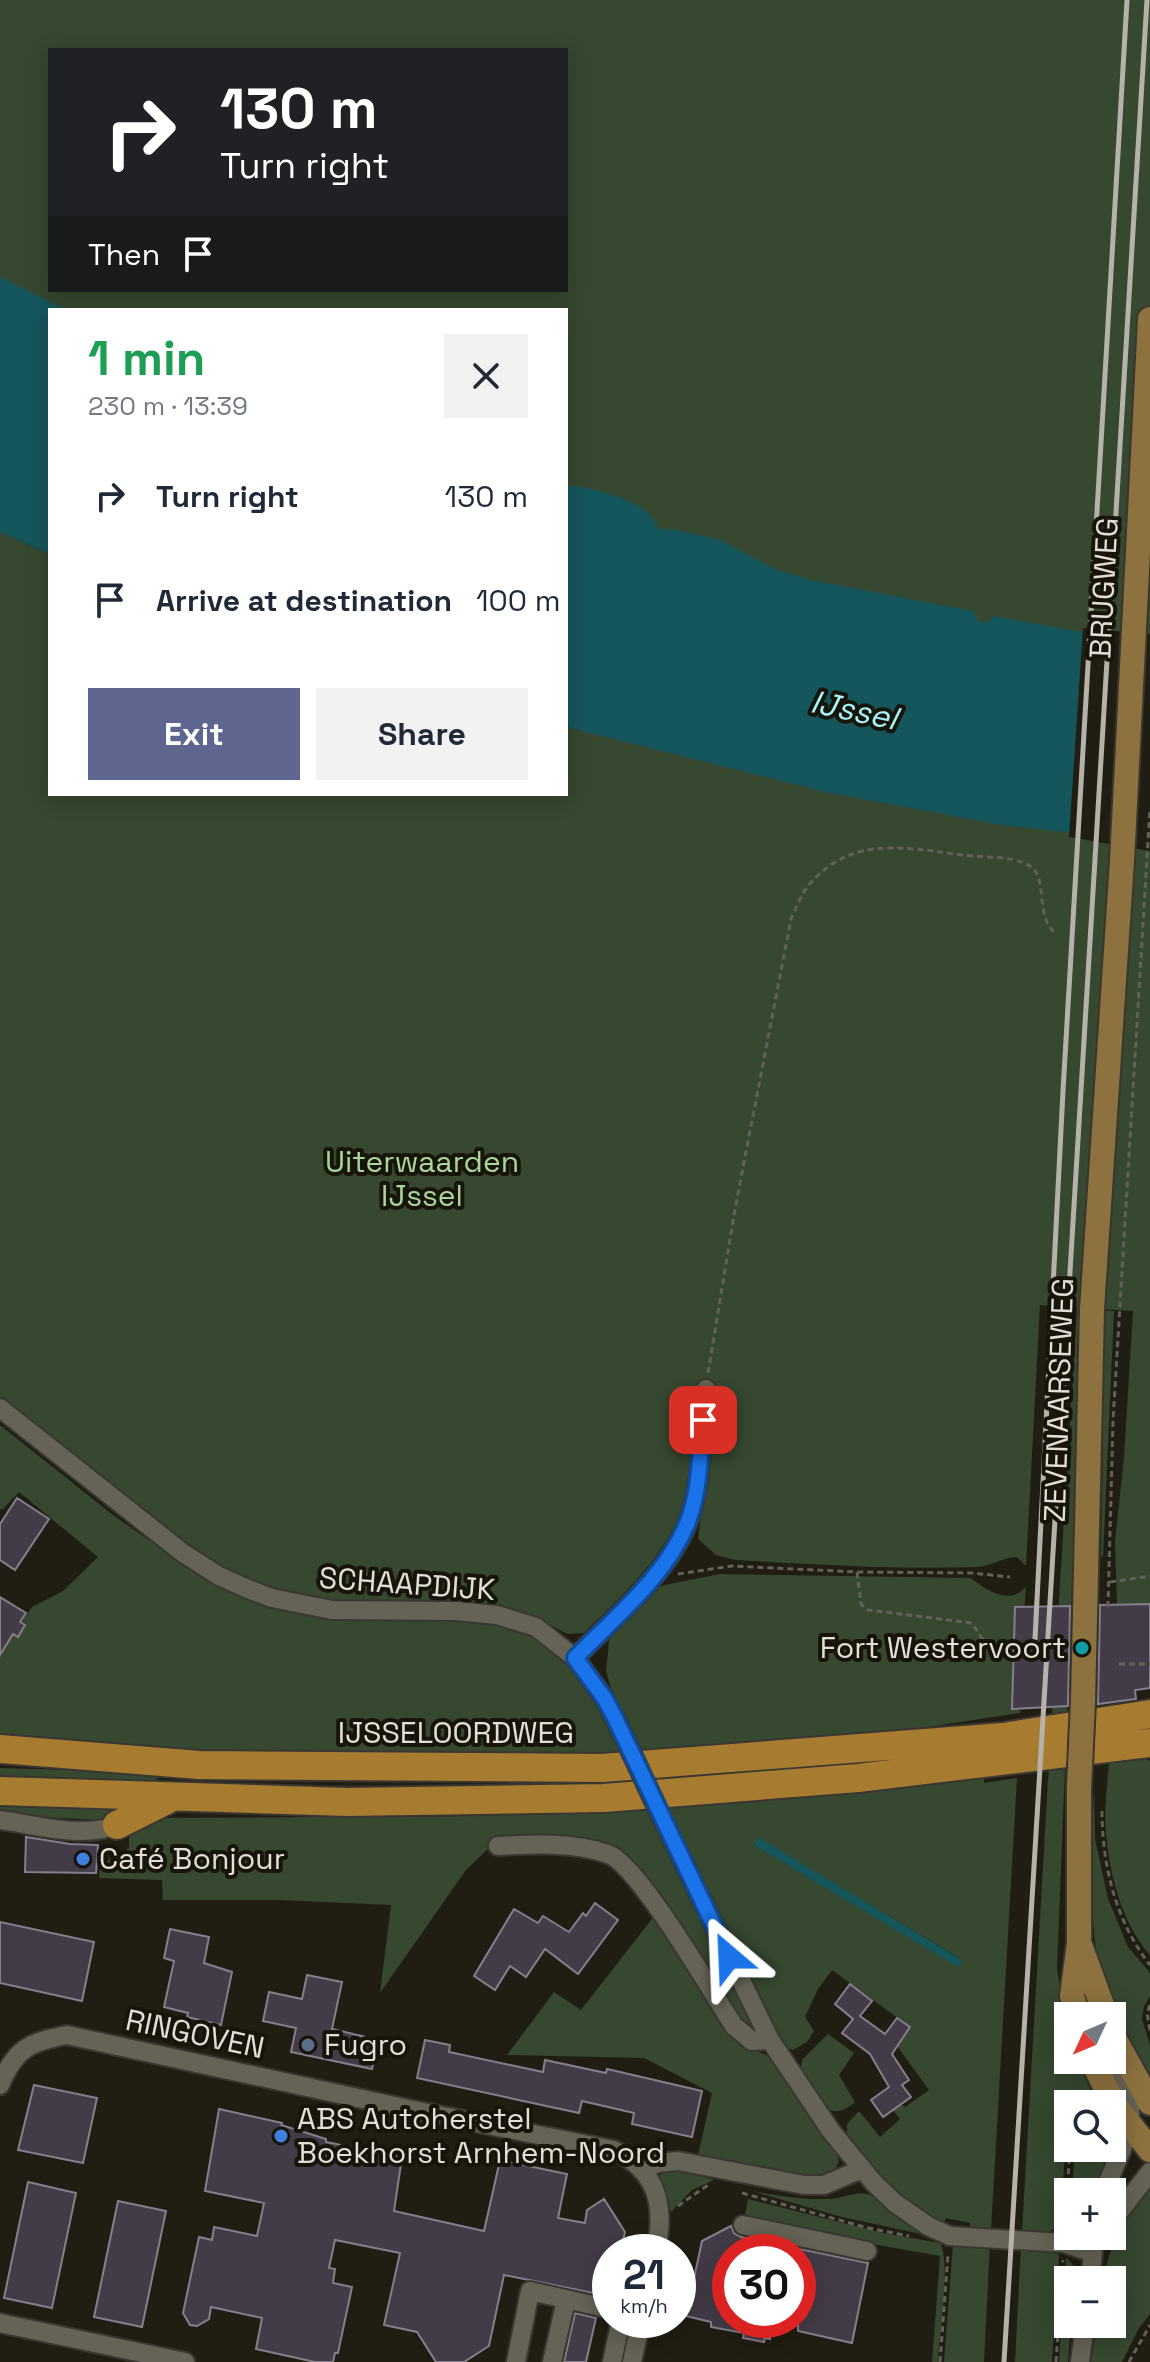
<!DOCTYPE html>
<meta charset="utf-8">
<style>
:root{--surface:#fff;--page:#f2f2f3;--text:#1f2937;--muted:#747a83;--accent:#5e658f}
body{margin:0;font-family:"Space Grotesk",sans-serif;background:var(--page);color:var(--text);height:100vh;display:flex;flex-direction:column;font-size:30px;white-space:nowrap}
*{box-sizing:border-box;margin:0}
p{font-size:26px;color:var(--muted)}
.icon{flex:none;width:44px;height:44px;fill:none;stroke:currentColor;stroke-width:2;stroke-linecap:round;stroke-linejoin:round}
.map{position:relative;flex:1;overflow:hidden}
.sheet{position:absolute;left:48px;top:308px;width:520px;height:488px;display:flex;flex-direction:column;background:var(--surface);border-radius:0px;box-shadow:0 4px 20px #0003}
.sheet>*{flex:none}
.hud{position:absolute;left:48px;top:48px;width:520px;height:244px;border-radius:0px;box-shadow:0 4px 20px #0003;background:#202124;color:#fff;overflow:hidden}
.needle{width:52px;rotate:226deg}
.fabs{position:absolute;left:1054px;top:2002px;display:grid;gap:16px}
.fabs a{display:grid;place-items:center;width:72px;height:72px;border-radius:0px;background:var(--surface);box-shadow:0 4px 20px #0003;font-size:40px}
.speed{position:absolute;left:592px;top:2234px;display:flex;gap:16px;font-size:40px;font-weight:700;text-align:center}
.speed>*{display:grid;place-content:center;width:104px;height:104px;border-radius:50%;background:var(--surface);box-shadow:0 4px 20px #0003;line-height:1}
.speed small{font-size:20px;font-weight:400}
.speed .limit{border:12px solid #d22;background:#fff;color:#111}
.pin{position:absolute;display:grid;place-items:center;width:68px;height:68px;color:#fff;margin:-34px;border-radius:16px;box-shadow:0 4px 12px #0006}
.me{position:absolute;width:88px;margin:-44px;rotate:334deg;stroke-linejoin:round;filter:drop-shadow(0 0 6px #0008)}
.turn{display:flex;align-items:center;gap:28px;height:168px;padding:0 40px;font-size:36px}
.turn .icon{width:104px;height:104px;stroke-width:2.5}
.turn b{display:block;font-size:56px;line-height:68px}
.then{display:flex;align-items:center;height:76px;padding:0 40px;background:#0003;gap:16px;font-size:30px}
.round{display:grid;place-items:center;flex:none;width:84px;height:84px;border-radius:0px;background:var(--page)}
.headline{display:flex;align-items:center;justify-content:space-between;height:136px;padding:0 40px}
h1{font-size:48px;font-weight:700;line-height:60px;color:#1e9e55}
.cta{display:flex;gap:16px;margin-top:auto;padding:16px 40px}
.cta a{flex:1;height:92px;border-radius:0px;background:var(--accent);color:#fff;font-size:32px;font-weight:700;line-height:92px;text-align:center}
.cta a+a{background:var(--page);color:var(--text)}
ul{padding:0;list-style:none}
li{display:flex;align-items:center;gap:24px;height:104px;padding:0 40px}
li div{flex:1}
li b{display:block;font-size:30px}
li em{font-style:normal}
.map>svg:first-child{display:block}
</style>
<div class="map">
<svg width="1150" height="2362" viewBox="0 0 1150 2362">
<rect width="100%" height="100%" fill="#201e12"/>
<path fill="#364830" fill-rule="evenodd" d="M0 0H1150V638L1098 635 986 623 813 586 675 538 566 494V310H50L0 292ZM50 50H566V290H50Z
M0 532 50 554V794H566V727L654 748 1150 847V1604L1117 1605 1115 1542 1124 1457 1133 1311 1083 1308 1067 1713 1052 1715 1077 1307 1040 1305 1026 1566 1017 1557C1002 1557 991 1567 976 1567 896 1570 815 1564 735 1560L716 1555 698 1539 701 1516H680C656 1565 623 1595 584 1633L567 1634 538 1618 497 1608 311 1600 253 1583 213 1564 176 1540 0 1399Z
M1100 1310 1114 1311 1103 1557 1101 1555 1103 1451Z
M0 1425 113 1515 200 1576 256 1603 338 1619 477 1620 503 1624 528 1634 550 1646 577 1670 603 1714 623 1759 447 1761 0 1744V1651L32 1607 63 1591 98 1557 19 1492 2 1510 0 1508Z
M720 1574 970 1578C988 1590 1008 1606 1026 1587L1017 1710H1020V1713L876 1735 644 1752 615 1701 606 1671 610 1632 644 1594 664 1585Z
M1142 1757 1150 1761V1955C1122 1924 1109 1873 1106 1832 1104 1810 1107 1786 1109 1763Z
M1065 1767 1057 1969 1068 2034V2060H1077L1097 2104H1068L1061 2217C1055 2237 1039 2233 1022 2232L1048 1780 1049 1770Z
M0 1768 74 1770 158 1776 156 1788 0 1782Z
M984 1776V1783L1017 1778 991 2230 970 2229V2223L946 2218 943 2224C900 2199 879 2175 847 2138V2124L859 2111 880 2137 900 2119 893 2110 901 2104 905 2107 929 2090 897 2046 910 2027 832 1970 818 1989 805 2017 814 2031 807 2042 793 2050 784 2046 663 1805ZM758 1838 961 1959 958 1966 754 1845Z
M1094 1784 1095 1839 1108 1899 1128 1947 1150 1973V1996L1144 2006 1142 2019 1150 2045V2079C1138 2060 1123 2041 1115 2021 1084 1946 1092 1863 1094 1784Z
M0 1804 110 1809 111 1816 100 1820 0 1815Z
M647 1805 753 2026 746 2025 737 2017 625 1857 495 1842 466 1870 380 1993 391 1905 279 1900H163L162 1880 99 1878 100 1865 129 1848V1833L160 1818 483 1816 615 1809Z
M655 1915 751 2048 774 2059 837 2153 839 2161C837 2165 836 2172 830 2175 811 2185 722 2164 697 2160L712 2093 644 2058 507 2055 554 1992 581 2010Z
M828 2034 854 2053 839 2075 855 2102C827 2127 816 2095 800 2074L802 2060Z
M1075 2148H1111L1096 2192H1072Z
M674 2168 714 2180 692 2190 671 2212 658 2176Z
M1150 2189V2314L1139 2328 1122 2362H1091L1097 2324H1112V2280H1103C1110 2251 1122 2204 1150 2189Z
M752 2191C777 2195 802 2200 828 2199 843 2199 855 2190 871 2195L921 2234 842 2217Z
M748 2199 883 2233 940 2243C951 2260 939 2338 938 2362H932L940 2256 744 2221Z
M990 2243 984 2362H944L953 2244Z
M1021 2245 1048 2248 1059 2255 1052 2362H1015Z
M1066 2257 1073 2265 1075 2279 1068 2280V2324H1071L1068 2362H1059Z"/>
<path fill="#15565c" d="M0 277 67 310H50V554L0 532Z
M566 485C589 487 631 497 648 513 652 517 656 525 660 530L672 529 720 540 777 570 811 580 973 611 978 621 986 623 994 616 1098 635 1091 835 1002 825 826 792 566 727Z
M758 1837 962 1960 958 1967 754 1845Z"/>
<path fill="#201e12" d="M1083 628 1150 634V851L1069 837Z"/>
<path fill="#433c48" stroke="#867e8c" stroke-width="2" d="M17 1498 49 1519 15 1570 0 1560V1524Z
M0 1597 26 1613 20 1622 25 1625 18 1637 13 1634 0 1655Z
M1150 1604V1688L1135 1690 1136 1699 1098 1704 1100 1605Z
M1070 1606 1068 1706 1012 1709 1015 1607Z
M26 1837 70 1844 98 1845 96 1873 25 1872Z
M595 1903 618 1920 578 1974 545 1949 526 1977 510 1966 495 1990 474 1976 514 1909 538 1923 543 1916 569 1932 583 1913 586 1916Z
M0 1922 94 1942 82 2001 0 1983Z
M170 1929 209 1937 204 1963 232 1972 221 2025 187 2017 188 2013 164 2007 174 1961 164 1958Z
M307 1975 342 1982 332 2029 379 2040 372 2069 291 2052 296 2028 263 2021 269 1992 302 1999Z
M850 1984 872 2001 860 2016 885 2034 897 2018 910 2027 892 2054 909 2080 902 2085 911 2097 883 2117 871 2100 889 2087 870 2054 842 2033 853 2019 835 2004Z
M425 2040 450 2045 449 2052 543 2072 545 2060 606 2073 607 2069 702 2091 692 2137 632 2124 634 2113 582 2101 579 2113 417 2078Z
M34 2085 97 2098 83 2163 18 2150Z
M219 2109 282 2123 281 2125 326 2139V2142L391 2155 394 2153 401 2164 394 2211 484 2231 500 2160 567 2174 558 2218 585 2223 587 2210 604 2199 625 2232 621 2250 610 2252V2257L606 2256 598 2294 504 2275 489 2346 464 2362H436L417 2332 384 2325 400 2253 335 2240 329 2268 335 2269 333 2283 352 2287 338 2353H335L333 2362H315L256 2349 262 2318 211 2307 209 2319 197 2326 190 2325 183 2313 199 2237 212 2240 214 2227 257 2236 264 2203 205 2191Z
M28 2182 76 2193 52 2308 4 2298Z
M118 2201 166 2211 142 2327 94 2317Z
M731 2226 734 2233 741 2237 868 2263 852 2343 798 2331V2252H730V2320H773L770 2339 765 2338 764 2342 743 2338 744 2333 711 2327V2322L686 2316 702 2241Z
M575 2313 596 2318 586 2362H564Z"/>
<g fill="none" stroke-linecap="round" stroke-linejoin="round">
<g stroke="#393730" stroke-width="22">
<path id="minor" d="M0 1408 183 1553 219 1576 248 1589 272 1598 332 1610 456 1611 497 1615 536 1627 575 1658 605 1699 624 1737
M575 1658C613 1619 669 1573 688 1522 703 1481 702 1433 706 1389
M662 1818 770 2040 831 2131 874 2183 895 2203 928 2226 950 2236 1064 2243 1093 2253
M0 1820C36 1825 83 1839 117 1825
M498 1846C534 1844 573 1842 608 1854 638 1864 713 1994 734 2026L752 2041 770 2040
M0 2085C15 2049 29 2042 67 2035L418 2111 614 2150C659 2172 665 2206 656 2252
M642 2170 658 2163 678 2161 804 2185H824L862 2169
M1104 2192C1114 2164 1139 2125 1127 2095 1123 2083 1116 2071 1110 2060
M1112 2221 1150 2172
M743 2225 867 2251
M1090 2280 1093 2253 1091 2236
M0 2323 185 2362
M516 2362 530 2291 610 2309
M552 2362 566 2300
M612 2362 621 2320
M632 2362 641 2320
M1080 2362 1085 2324"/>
</g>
<g stroke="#393730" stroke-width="28">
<path id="major" d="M1083 1702 1092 1309 1122 861 1150 319
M1080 1945 1106 2016
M1078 2016 1072 1996 1079 1943V1788
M1112 2034 1150 2103
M1092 2060 1113 2103 1150 2150"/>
</g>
<g stroke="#393730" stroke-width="32">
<path id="highway" d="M0 1749 199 1765 602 1768 1003 1737 1150 1714
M0 1791 347 1802 604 1798 858 1778 1150 1743
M117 1825 167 1800"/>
</g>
<path stroke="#636157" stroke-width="3" stroke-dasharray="6 4" stroke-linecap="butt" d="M708 1373 735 1209 791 919C796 908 801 895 808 886 851 834 905 848 963 855 984 858 1011 855 1030 866 1048 877 1035 914 1054 932
M857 1572 861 1604 868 1610 972 1623C985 1643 987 1650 1012 1655
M678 1574 732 1566 857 1572 972 1573 1010 1577
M1110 1582 1150 1576
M1108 1607 1113 1421 1150 808
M1119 1664H1150
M1102 1811C1102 1865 1116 1922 1150 1965
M1150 2005 1147 2013 1150 2031
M742 2193 868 2228 909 2236
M678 2206 708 2185
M1065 2224 1070 2148
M940 2362 948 2254
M1056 2362 1063 2260
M1129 2362 1150 2325"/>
<use href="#minor" stroke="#656355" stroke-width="18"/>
<use href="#major" stroke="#8d723f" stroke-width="24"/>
<use href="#highway" stroke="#a77c31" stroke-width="28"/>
<path stroke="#b4b2a9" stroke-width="5" d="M1035 1639 1063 1091 1127 0
M1004 2362 1147 0"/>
<g stroke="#393730" stroke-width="22" stroke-linecap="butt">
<path id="minor-bridge" d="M624 1737 662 1818"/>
</g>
<g stroke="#393730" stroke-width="28" stroke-linecap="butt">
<path id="major-bridge" d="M1079 1788 1083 1702"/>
</g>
<use href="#minor-bridge" stroke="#656355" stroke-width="18"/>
<use href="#major-bridge" stroke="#8d723f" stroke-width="24"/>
</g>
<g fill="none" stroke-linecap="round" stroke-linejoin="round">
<g stroke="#114b97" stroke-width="20">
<path id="route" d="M703 1420C700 1454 700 1492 687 1524 665 1577 615 1617 575 1658L605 1699 615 1718 729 1957"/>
</g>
<use href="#route" stroke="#1a73e8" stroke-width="14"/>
</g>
<circle fill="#0f9aa8" stroke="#171409" stroke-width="3" cx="1082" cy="1648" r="8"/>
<g fill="#3f7fe0" stroke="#171409" stroke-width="3">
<circle cx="83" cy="1859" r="8"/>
<circle cx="281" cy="2136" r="8"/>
</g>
<circle fill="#5c6f8a" stroke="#171409" stroke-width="3" cx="308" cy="2045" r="8"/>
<g text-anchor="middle" stroke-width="8" stroke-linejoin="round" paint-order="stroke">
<g font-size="30" fill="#e0ded6" stroke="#171409">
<text transform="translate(1104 588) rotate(-87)" y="10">BRUGWEG</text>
<text transform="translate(1059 1400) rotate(-88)" y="10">ZEVENAARSEWEG</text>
<text transform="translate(407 1584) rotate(4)" y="10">SCHAAPDIJK</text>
<text x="456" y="1743">IJSSELOORDWEG</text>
<text transform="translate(195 2034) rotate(12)" y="10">RINGOVEN</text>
</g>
<g font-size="30" fill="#aad69b" stroke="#171409">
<text x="422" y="1172">Uiterwaarden<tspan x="422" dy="34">IJssel</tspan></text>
</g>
<g font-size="30" fill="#e0ded6" stroke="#171409" text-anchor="start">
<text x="1066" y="1658" text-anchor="end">Fort Westervoort</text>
<text x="99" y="1869">Café Bonjour</text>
<text x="324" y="2055">Fugro</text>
<text x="297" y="2129">ABS Autoherstel<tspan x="297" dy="34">Boekhorst Arnhem-Noord</tspan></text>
</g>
<g font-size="32" font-style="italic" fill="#a7f3fb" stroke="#171409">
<text transform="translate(854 710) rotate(12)" y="11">IJssel</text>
</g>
</g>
</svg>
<div class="fabs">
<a><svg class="needle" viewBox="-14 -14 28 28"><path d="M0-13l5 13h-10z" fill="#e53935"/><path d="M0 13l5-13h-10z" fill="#747a83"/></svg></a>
<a><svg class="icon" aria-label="search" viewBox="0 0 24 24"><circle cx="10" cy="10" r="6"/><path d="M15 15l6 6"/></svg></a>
<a>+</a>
<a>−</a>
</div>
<div class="speed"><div>21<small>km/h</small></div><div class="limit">30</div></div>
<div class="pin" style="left:703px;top:1420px;background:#d93025"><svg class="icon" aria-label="arrive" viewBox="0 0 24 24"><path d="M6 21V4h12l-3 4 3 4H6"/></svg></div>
<svg class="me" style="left:729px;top:1957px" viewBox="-20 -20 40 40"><path d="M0-17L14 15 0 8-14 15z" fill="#1a73e8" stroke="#fff" stroke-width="4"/></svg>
<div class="hud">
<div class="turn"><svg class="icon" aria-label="right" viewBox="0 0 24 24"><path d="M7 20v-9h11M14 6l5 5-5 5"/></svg><div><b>130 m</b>Turn right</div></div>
<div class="then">Then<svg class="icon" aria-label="arrive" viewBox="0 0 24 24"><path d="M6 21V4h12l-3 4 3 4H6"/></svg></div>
</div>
<section class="sheet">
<div class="headline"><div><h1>1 min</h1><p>230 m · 13:39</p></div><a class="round"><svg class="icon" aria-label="close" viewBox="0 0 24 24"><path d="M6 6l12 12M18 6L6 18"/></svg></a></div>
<ul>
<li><svg class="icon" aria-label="right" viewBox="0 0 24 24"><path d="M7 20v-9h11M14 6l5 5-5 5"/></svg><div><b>Turn right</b></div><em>130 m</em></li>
<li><svg class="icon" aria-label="arrive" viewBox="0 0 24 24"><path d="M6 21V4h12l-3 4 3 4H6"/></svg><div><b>Arrive at destination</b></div><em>100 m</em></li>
</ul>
<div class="cta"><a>Exit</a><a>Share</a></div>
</section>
</div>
